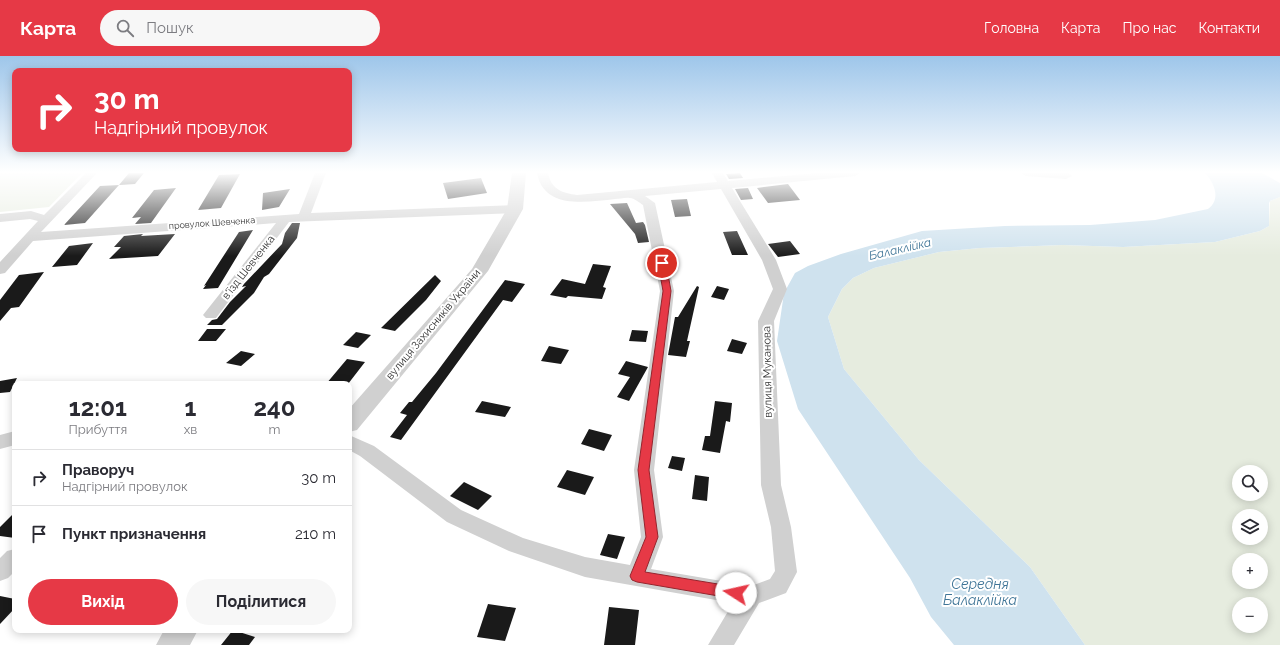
<!DOCTYPE html>
<html lang="uk">
<meta charset="utf-8">
<style>
:root{--surface:#fff;--page:#f7f7f7;--text:#2b2b33;--muted:#7c7c81;--line:#e1e1e2;--accent:#e63946}
body{margin:0;font-family:Raleway,sans-serif;background:var(--page);color:var(--text);height:100vh;display:flex;flex-direction:column;font-size:15px;white-space:nowrap}
*{box-sizing:border-box;margin:0}
p{font-size:13px;color:var(--muted)}
.icon{flex:none;width:22px;height:22px;fill:none;stroke:currentColor;stroke-width:2;stroke-linecap:round;stroke-linejoin:round}
.map{position:relative;flex:1;overflow:hidden}
.details{position:absolute;left:12px;top:325px;width:340px;height:252px;display:flex;flex-direction:column;background:var(--surface);border-radius:8px;box-shadow:0 2px 10px #0003}
.details>*{flex:none}
.hud{position:absolute;left:12px;top:12px;width:340px;height:84px;border-radius:8px;box-shadow:0 2px 10px #0003;background:#e63946;color:#fff;overflow:hidden}
.tools{position:absolute;left:1232px;top:409px;display:grid;gap:8px}
.tools a{display:grid;place-items:center;width:36px;height:36px;border-radius:50%;background:var(--surface);box-shadow:0 2px 10px #0003;font-size:20px}
.pin{position:absolute;display:grid;place-items:center;width:34px;height:34px;color:#fff;margin:-17px;border:2px solid #fff;border-radius:50%;box-shadow:0 1px 4px #0007}
.me{position:absolute;width:44px;margin:-22px;rotate:280deg;stroke-linejoin:round;filter:drop-shadow(0 0 3px #0008)}
.turn{display:flex;align-items:center;gap:14px;height:84px;padding:0 16px;font-size:18px}
.turn .icon{width:52px;height:52px;stroke-width:2.5}
.turn b{display:block;font-size:28px;line-height:34px}
.eta{display:flex;justify-content:space-evenly;align-items:center;height:68px;text-align:center}
.eta b{font-size:24px;font-weight:700;line-height:28px}
.button{display:flex;gap:8px;margin-top:auto;padding:8px 16px}
.button a{flex:1;height:46px;border-radius:24px;background:var(--accent);color:#fff;font-size:16px;font-weight:700;line-height:46px;text-align:center}
.button a+a{background:var(--page);color:var(--text)}
ul{padding:0;list-style:none}
li{display:flex;align-items:center;gap:12px;height:56px;padding:0 16px;border-top:1px solid var(--line)}
li div{flex:1}
li b{display:block;font-size:15px}
li em{font-style:normal}
header{display:flex;align-items:center;gap:24px;box-sizing:border-box;height:56px;padding:0 20px;background:var(--accent);color:#fff}
header strong{font-size:19px}
nav{display:flex;gap:22px;margin-inline-start:auto;font-size:14px}
.search{width:280px;height:36px;background:var(--page);display:flex;align-items:center;gap:10px;box-sizing:border-box;padding:0 14px;border-radius:22px;color:var(--muted);font-size:15px}
.map>svg:first-child{display:block}
</style>
<header>
<strong>Карта</strong>
<div class="search"><svg class="icon" aria-label="search" viewBox="0 0 24 24"><circle cx="10" cy="10" r="6"/><path d="M15 15l6 6"/></svg>Пошук</div>
<nav><a>Головна</a><a>Карта</a><a>Про нас</a><a>Контакти</a></nav>
</header>
<div class="map">
<svg width="1280" height="589" viewBox="0 0 1280 589">
<rect width="100%" height="100%" fill="#fff"/>
<path fill="#e6ecdf" fill-rule="evenodd" d="M0 117H82L49 151 0 156Z
M1280 141V589H1085L1030 511 919 404 844 313 828 261 842 233 853 222 874 212 939 196 980 192 1063 189 1123 191 1215 186 1260 175 1269 170 1270 145ZM1239 416H1261V438H1239ZM1239 460H1261V482H1239ZM1239 504H1261V526H1239ZM1239 548H1261V570H1239Z"/>
<path fill="#cfe2ee" d="M1205 117H1262L1280 127V141L1270 145 1269 147V170L1260 175 1215 186 1123 191 1063 189 980 192 939 196 874 212 853 222 842 233 828 261 844 313 919 404 1030 511 1085 589H954L931 561 910 522 798 353 777 285 784 237 795 217 808 210 841 198 922 175 1005 170 1090 169 1155 164 1208 153C1221 143 1215 128 1205 117Z"/>
<path fill="#1a1a1a" d="M129 117H144L135 128 119 129 85 167 64 169 100 130 119 129Z
M740 117 743 122 729 123 726 118Z
M240 118 221 152 198 154 219 119Z
M481 122 487 137 448 143 443 127Z
M788 128 800 144 768 147 757 132Z
M176 132 151 167 135 168 141 161 132 162 154 134Z
M748 132 753 143 741 144 735 133Z
M290 133 279 151 262 154 263 137Z
M687 143 691 160 675 161 671 144Z
M627 147 636 167 643 166 645 169 649 186 638 187 635 178 610 148Z
M292 167H300L297 182 269 218 264 221 254 237 222 269H207L212 264 217 263 230 246 246 230 242 231 243 229 282 188 285 177Z
M253 174 218 232 203 233 206 229 204 230 239 176Z
M737 175 748 199H732L723 176Z
M143 178 141 180 175 178 158 200 109 203 121 191H114L124 180Z
M790 185 800 198 778 201 768 188Z
M93 187 77 209 52 211 69 190Z
M593 208 611 210 603 231 606 232 602 243 568 240 566 242 550 239 562 223 585 228Z
M44 216 19 251 11 252 0 265V244L19 219Z
M435 219 441 225 426 244 395 275 381 272Z
M505 224 525 228 512 246 503 244 401 384 390 381 407 359 400 357 409 346H412L436 317Z
M697 230 699 231 687 285H690L686 301 668 299 675 261H678Z
M717 230 729 233 724 244 711 241Z
M207 273H226L216 285H198Z
M632 274 648 275 646 286 629 285Z
M356 276 371 279 358 292 343 289Z
M732 283 747 287 742 298 727 295Z
M549 290 569 294 561 308 541 305Z
M241 295 255 298 241 310 226 307Z
M347 303 365 306 348 328H326Z
M626 305 648 311 629 345 617 341 630 321 618 318Z
M17 322 10 336 0 337V325Z
M482 345 511 351 505 361 475 356Z
M715 345 732 347 730 366 726 365 720 397 702 394 705 380H710Z
M589 373 612 379 604 395 581 388Z
M672 400 685 402 682 415 668 412Z
M567 414 594 421 585 439 557 431Z
M695 419 709 421 707 445 692 443Z
M464 426 492 440 478 454 450 440Z
M15 456V482L0 480V471Z
M608 478 625 481 617 503 600 499Z
M0 540 15 543V552L0 568Z
M488 548 516 552 505 585 477 581Z
M609 551 639 554 635 589H604Z
M233 574 255 581 249 589H221Z"/>
<g fill="none" stroke-linecap="round" stroke-linejoin="round">
<path fill="#d0d0d0" fill-rule="evenodd" d="M86 117H97L41 176 299 158 315 117H326L311 157 515 149 521 153 515 157 289 166 216 262H206L203 259 276 167 33 185 5 217 0 218V206L38 165 30 163 0 166V158L31 155 44 159Z
M537 117H548C551 133 562 137 577 139L717 126 712 117H723L728 125 817 117H860L855 120 732 132 776 204 787 233 774 265 781 429 791 471 797 516 786 537 759 547 734 589H708L733 547 585 521 509 495 447 466 360 400 349 394V379L374 390 461 454 523 482 585 501 630 509 641 481 634 414 660 235 643 149C640 147 634 142 630 142 626 141 619 143 615 143 587 146 544 154 537 117ZM721 133 762 204 773 233 758 265 761 429 771 471 775 515 770 523 751 530 651 513 663 481 654 414 674 235 655 147 645 140Z
M1021 117H1068L1072 120 1066 123 1026 120Z
M15 375V389L0 393V379Z
M15 493V515L8 522 0 525V502L7 495Z"/>
<path fill="#d0d0d0" fill-rule="evenodd" d="M512 117H526L523 153 488 215 357 374 349 376V353L472 213 507 153Z
M164 574H198L190 589H156Z"/>
</g>
<linearGradient id="sky" x2="0" y2="1"><stop stop-color="#9ec6ea"/><stop offset="0.58" stop-color="#fff"/><stop offset="1" stop-color="#fff" stop-opacity="0"/></linearGradient>
<rect width="1280" height="200" fill="url(#sky)"/>
<path fill="#e63946" stroke="#96252e" d="M662 205 666 207 671 235 649 414 658 481 645 516 736 531 741 533 743 537 741 541 736 543 637 526 632 524 630 520 646 481 638 414 663 235 658 207Z"/>
<g text-anchor="middle" stroke-width="4" stroke-linejoin="round" paint-order="stroke">
<g font-size="9" fill="#333" stroke="#fff">
<text transform="translate(212 167) rotate(-4)" y="3">провулок Шевченка</text>
</g>
<g font-size="11" fill="#333" stroke="#fff">
<text transform="translate(248 211) rotate(-52)" y="4">в'їзд Шевченка</text>
<text transform="translate(433 268) rotate(-50)" y="4">вулиця Захисників України</text>
<text transform="translate(767 316) rotate(-91)" y="4">вулиця Муканова</text>
</g>
<g font-size="12" font-style="italic" fill="#3f7597" stroke="#fff">
<text transform="translate(900 193) rotate(-13)" y="4">Балаклійка</text>
</g>
<g font-size="14" font-style="italic" fill="#3f7597" stroke="#fff">
<text x="980" y="533">Середня<tspan x="980" dy="16">Балаклійка</tspan></text>
</g>
</g>
</svg>
<div class="tools">
<a><svg class="icon" aria-label="search" viewBox="0 0 24 24"><circle cx="10" cy="10" r="6"/><path d="M15 15l6 6"/></svg></a>
<a><svg class="icon" aria-label="layers" viewBox="0 0 24 24"><path d="M12 4l9 5-9 5-9-5zM3 14l9 5 9-5"/></svg></a>
<a>+</a>
<a>−</a>
</div>
<div class="pin" style="left:662px;top:207px;background:#d93025"><svg class="icon" aria-label="arrive" viewBox="0 0 24 24"><path d="M6 21V4h12l-3 4 3 4H6"/></svg></div>
<svg class="me" style="left:736px;top:537px" viewBox="-20 -20 40 40"><circle r="19" fill="#fff"/><path d="M0-13L10 11 0 6-10 11z" fill="#e63946"/></svg>
<div class="hud">
<div class="turn"><svg class="icon" aria-label="right" viewBox="0 0 24 24"><path d="M7 20v-9h11M14 6l5 5-5 5"/></svg><div><b>30 m</b>Надгірний провулок</div></div>
</div>
<section class="details">
<div class="eta">
<div><b>12:01</b><p>Прибуття</p></div>
<div><b>1</b><p>хв</p></div>
<div><b>240</b><p>m</p></div>
</div>
<ul>
<li><svg class="icon" aria-label="right" viewBox="0 0 24 24"><path d="M7 20v-9h11M14 6l5 5-5 5"/></svg><div><b>Праворуч</b><p>Надгірний провулок</p></div><em>30 m</em></li>
<li><svg class="icon" aria-label="arrive" viewBox="0 0 24 24"><path d="M6 21V4h12l-3 4 3 4H6"/></svg><div><b>Пункт призначення</b></div><em>210 m</em></li>
</ul>
<div class="button"><a>Вихід</a><a>Поділитися</a></div>
</section>
</div>
